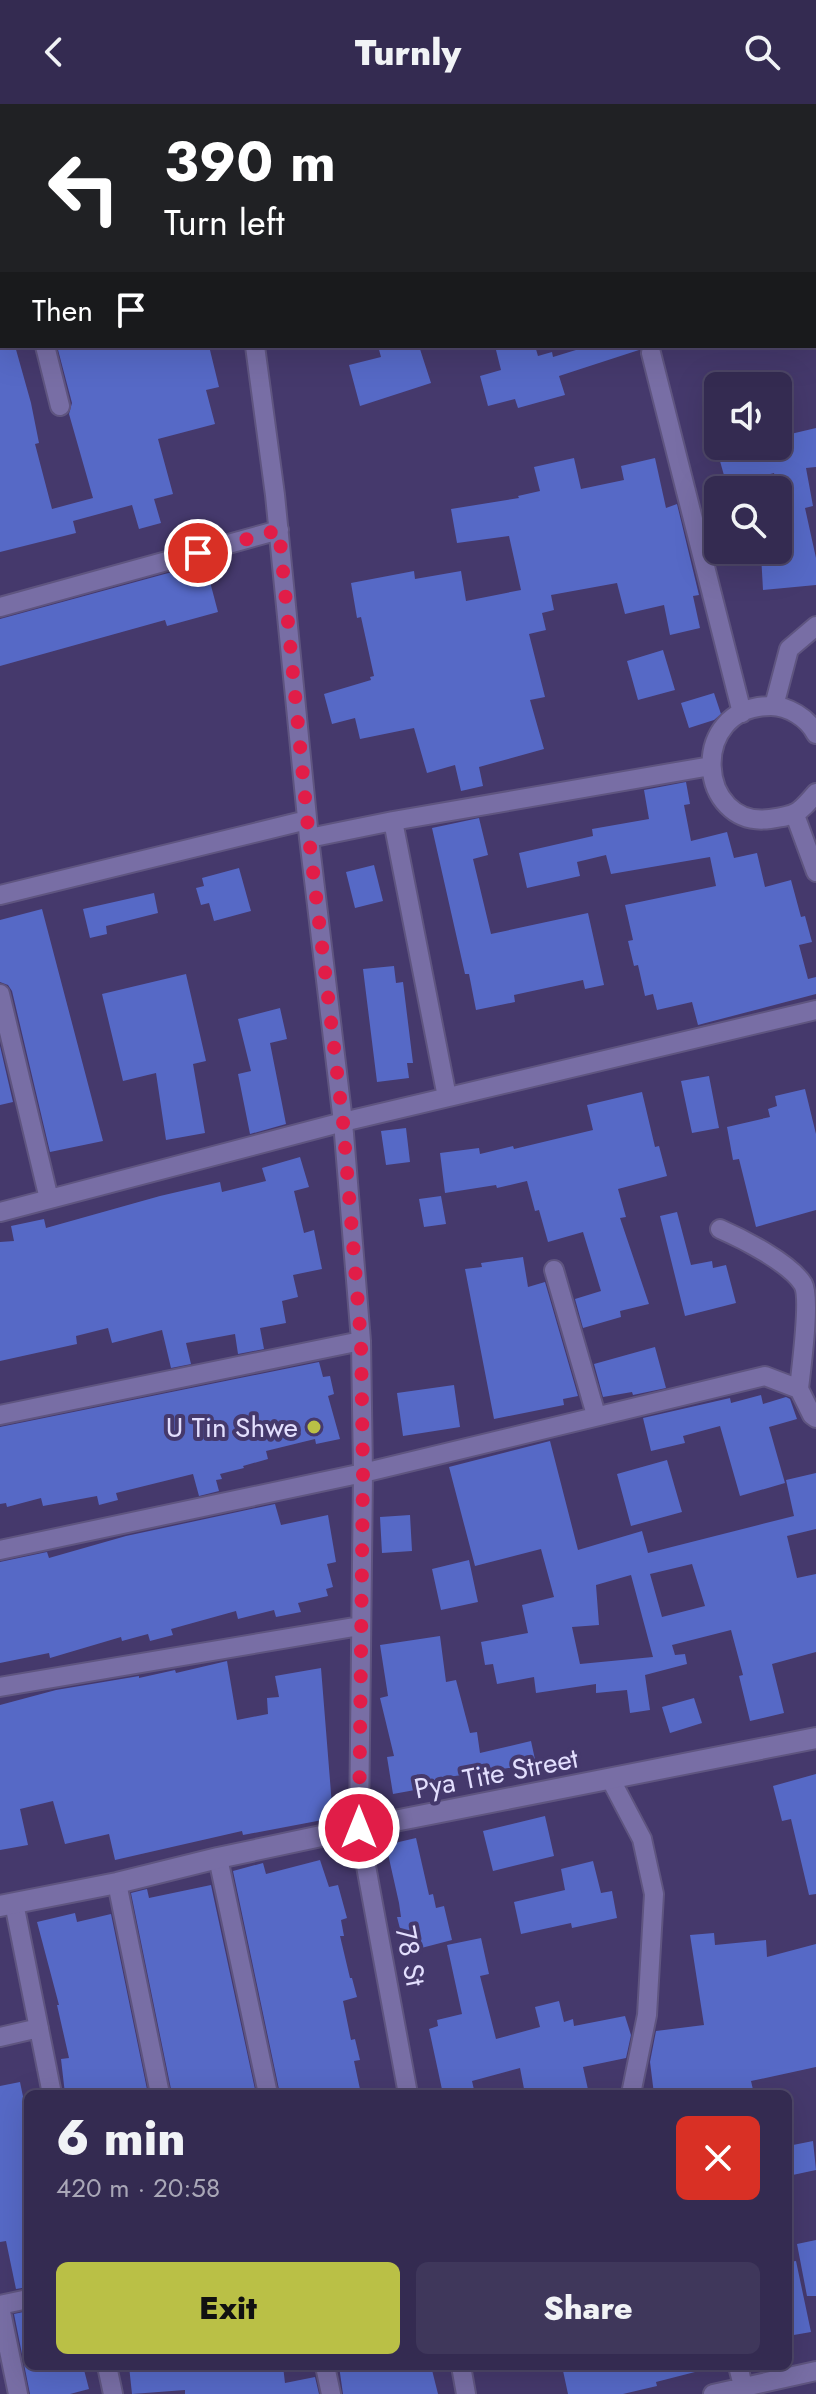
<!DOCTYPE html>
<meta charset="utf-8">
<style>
:root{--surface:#342b51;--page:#3f375b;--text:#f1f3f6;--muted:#a9a7b7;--line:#4e4768;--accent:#bac046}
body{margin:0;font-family:Jost,sans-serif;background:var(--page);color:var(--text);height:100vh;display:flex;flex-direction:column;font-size:30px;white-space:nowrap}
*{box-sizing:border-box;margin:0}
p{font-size:26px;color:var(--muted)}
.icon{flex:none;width:44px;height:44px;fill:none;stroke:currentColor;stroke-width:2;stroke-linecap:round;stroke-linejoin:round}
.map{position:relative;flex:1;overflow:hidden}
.sheet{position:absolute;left:24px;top:1986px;width:768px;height:280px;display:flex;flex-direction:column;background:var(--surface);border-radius:12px;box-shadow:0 8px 32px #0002,0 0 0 2px var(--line)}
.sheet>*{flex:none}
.guide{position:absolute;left:0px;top:0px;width:816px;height:244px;box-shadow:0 8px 32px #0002,0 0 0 2px var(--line);background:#202124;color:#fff;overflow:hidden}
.tools{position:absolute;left:704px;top:268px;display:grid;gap:16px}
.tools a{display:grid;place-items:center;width:88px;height:88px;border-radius:12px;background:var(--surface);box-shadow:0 8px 32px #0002,0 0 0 2px var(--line);font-size:40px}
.pin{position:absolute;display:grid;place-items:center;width:68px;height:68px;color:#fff;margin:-34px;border:4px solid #fff;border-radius:50%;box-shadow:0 2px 8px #0007}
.me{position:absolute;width:88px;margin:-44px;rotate:0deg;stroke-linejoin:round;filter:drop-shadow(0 0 6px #0008)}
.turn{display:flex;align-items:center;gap:28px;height:168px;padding:0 32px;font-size:36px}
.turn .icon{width:104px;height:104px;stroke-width:2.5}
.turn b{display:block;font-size:56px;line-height:68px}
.then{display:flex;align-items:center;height:76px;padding:0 32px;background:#0003;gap:16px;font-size:30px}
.round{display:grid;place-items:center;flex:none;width:84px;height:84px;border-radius:12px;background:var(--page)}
.headline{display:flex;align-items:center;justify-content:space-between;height:136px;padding:0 32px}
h1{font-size:48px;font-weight:800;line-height:60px}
.cta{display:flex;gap:16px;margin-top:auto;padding:16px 32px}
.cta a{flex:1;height:92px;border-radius:12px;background:var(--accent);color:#111;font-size:32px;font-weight:800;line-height:92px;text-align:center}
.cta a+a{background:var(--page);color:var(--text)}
header{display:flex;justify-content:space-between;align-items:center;height:104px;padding:0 32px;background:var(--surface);font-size:36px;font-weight:800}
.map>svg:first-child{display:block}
</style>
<header><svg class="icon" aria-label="back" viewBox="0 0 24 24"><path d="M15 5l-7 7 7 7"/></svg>Turnly<svg class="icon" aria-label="search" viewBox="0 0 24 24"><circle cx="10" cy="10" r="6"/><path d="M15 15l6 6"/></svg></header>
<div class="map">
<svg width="816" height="2290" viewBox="0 0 816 2290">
<rect width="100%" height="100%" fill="#45396c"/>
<path fill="#5669c6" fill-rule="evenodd" d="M0 242H15L31 299 39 339 35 340 52 405 93 394 69 310 72 299 57 242H209L219 283 206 286 215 320 158 335 173 390 154 395 161 419 139 425 132 401 73 417 76 429 0 448Z
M378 242H419L431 279 360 302 349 261 381 253Z
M495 242H535L538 252 552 248 553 253 589 242 641 243 639 246 559 272 565 291 518 304 515 295 488 302 480 272 501 266Z
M816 324V363L806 364 813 402 805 404 816 454V481L763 486 761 450 791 448 774 369 727 382 718 350 746 342H778V333Z
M574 354 581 385 624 376 621 362 655 354 666 404 677 400 699 491 693 492 700 524 670 531 664 501 625 510 617 479 551 491 554 506 542 509 546 526 529 530 545 593 530 596 544 645 479 663 483 682 461 687 455 661 427 669 414 624 360 635 355 614 332 620 324 590 371 576 370 573 374 572 361 513 357 514 351 479 414 467 415 475 461 467 466 497 521 486 509 432 457 439 451 405 519 394 518 392 540 387 534 363Z
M205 459 218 508 167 522 165 516 0 562V515Z
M663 546 675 586 638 596 627 557Z
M714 589 721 610 714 616 689 624 681 599Z
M686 678 690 700 684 701 691 737 727 728 734 754 757 749 765 783 791 776 801 813 805 812 812 838 799 841 808 875 816 873V890L698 921 692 898 657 906 653 890 645 892 638 861 634 862 628 837 633 836 625 801 716 782 710 753 611 770 606 751 577 758 580 772 527 784 519 749 593 732 592 725 649 715 644 686Z
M479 714 488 751 473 755 491 830 588 809 604 881 585 885 583 876 514 891 515 898 476 906 469 870H465L432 724Z
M374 761 383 797 355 804 346 768Z
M239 764 251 807 214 817 209 799 201 801 196 784 204 782 202 774Z
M154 789 158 809 106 822 107 830 90 834 83 805Z
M42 805 103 1037 50 1048 12 887 8 881 0 878V816Z
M394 862 396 879 403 878 413 959H407L409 974 377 978 363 865Z
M186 870 206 957 193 960 205 1029 166 1036 156 969 123 977 102 890Z
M280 904 287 935 270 939 286 1020 250 1030 238 970 251 967 238 915Z
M0 942 13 998 0 1001Z
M709 972 719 1024 692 1029 681 977Z
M805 985 816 1030V1106L756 1123 739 1055 733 1056 727 1023 770 1013 768 1005 777 1002 775 992Z
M642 988 655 1043 659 1042 667 1072 618 1085 626 1113 620 1114 649 1200 620 1207 621 1213 583 1224 575 1195 601 1187 583 1128 548 1138 539 1106 535 1107 527 1077 497 1084 496 1081 445 1089 440 1049 479 1044 480 1050 513 1042 514 1045 593 1026 587 1001Z
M406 1024 410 1058 386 1061 381 1027Z
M300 1053 309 1083 294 1087 304 1129 314 1126 322 1165 293 1171 298 1193 282 1197 286 1219 260 1224 264 1245 238 1250 235 1230 186 1239 191 1260 171 1264 162 1226 112 1239 108 1224 76 1232 77 1240 0 1257V1138L14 1137 11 1122 44 1115 46 1124 160 1092 220 1078 222 1088 266 1077 262 1064Z
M441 1092 446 1120 424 1123 419 1095Z
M677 1108 691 1161 712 1157 713 1164 726 1161 736 1199 685 1212 660 1112Z
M523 1153 528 1183 545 1178 578 1292 563 1295 564 1301 494 1315 465 1165 482 1163 481 1159Z
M655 1243 666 1284 633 1291 632 1288 603 1293 594 1260Z
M319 1258 323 1273 330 1272 334 1290 328 1292 340 1335 316 1340 315 1335 266 1347 268 1355 243 1362 244 1364 220 1370 222 1375 216 1376 219 1387 199 1392 193 1370 116 1389 118 1396 99 1401 97 1392 43 1402 41 1394 7 1403 6 1399 0 1400V1323Z
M454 1281 460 1323 403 1332 397 1289Z
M761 1291 763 1300 786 1293 790 1295 797 1315 769 1323 785 1379 740 1392 720 1322 683 1332 685 1339 651 1347 643 1314 730 1294 731 1299Z
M550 1337 578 1446 642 1427 648 1449 794 1412 786 1376 816 1369V1425L787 1432 797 1474 816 1470V1548L772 1560 784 1609 750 1617 739 1572 743 1571 731 1526 672 1541 675 1551 685 1550 687 1560 645 1571 650 1606 630 1609 627 1586 596 1589V1580L536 1589 534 1573 497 1580 493 1560 485 1561 481 1538 528 1529 522 1501 554 1493 541 1445 475 1462 449 1363ZM692 1460 705 1502 662 1513 650 1470ZM631 1471 653 1553 580 1560 572 1523 599 1521 596 1481Z
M667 1356 682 1408 631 1422 617 1370Z
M275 1400 281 1421 328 1411 336 1458 327 1460 333 1483 326 1485 328 1492 298 1499 301 1508 276 1513 274 1506 238 1515 236 1507 171 1525 173 1531 150 1537 148 1530 122 1537 121 1533 50 1554 49 1549 0 1559V1458L47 1448 49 1454 126 1432Z
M410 1411 412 1447 382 1449 380 1413Z
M469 1456 478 1498 441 1506 432 1465Z
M440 1532 446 1578 456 1576 470 1629 477 1628 480 1649 531 1637 536 1660 435 1675 437 1682 393 1690 387 1653 394 1652 380 1594 388 1592 380 1541Z
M227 1557 237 1616 268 1610 267 1594 279 1593 275 1572 321 1564 333 1714 243 1731 242 1727 115 1756 109 1730 65 1740 53 1697 20 1705 28 1741 0 1746V1601L56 1586 139 1572V1574L175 1566 176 1569Z
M694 1594 702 1619 670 1629 662 1603Z
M816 1670V1790L809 1791 791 1715 782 1717 773 1682Z
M545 1712 554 1752 493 1767 483 1727Z
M416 1734 429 1791 433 1790 436 1804 444 1802 452 1836 406 1848 397 1813H401L399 1799 386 1741Z
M320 1756 329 1783 338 1781 347 1814 341 1816 344 1832H340L350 1874H352L357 1893 343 1897 351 1936 355 1935 360 1956 354 1957 361 1990H280L233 1767 263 1759 266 1770Z
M593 1757 601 1789 612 1787 617 1814 572 1824 571 1819 521 1830 514 1798 565 1786 561 1765Z
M211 1781 256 1990H172L131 1789 147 1785 149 1794Z
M75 1809 77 1818 111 1810 148 1990H65L61 1955 69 1954 57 1901H59L37 1818Z
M714 1829 715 1841 766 1836 767 1853 816 1840V1963L751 1977 754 1990H654L650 1958 656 1927 704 1921 690 1831Z
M481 1834 489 1870 480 1872 496 1935 540 1923 535 1903 559 1897 564 1918 573 1915 574 1922 625 1912 631 1931 626 1954 583 1963 589 1990H525L520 1964 472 1977 475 1990H443L429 1925 438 1922 437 1916 462 1910 447 1841Z
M20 1978 28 2017V2183L16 2185 6 2137 0 2138V1982Z
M813 2037 816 2066 788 2072V2042Z
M816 2136V2192H807L797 2140Z
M796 2157 811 2228 788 2232V2158Z
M28 2207V2262H83L89 2285 70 2290H30L14 2210Z
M129 2262H155L156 2267 195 2262H283L285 2279 315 2273 319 2290H185V2286L132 2290Z
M339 2262H431L438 2290H343Z
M562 2262H694L695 2268 656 2278 657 2282 623 2290H568Z"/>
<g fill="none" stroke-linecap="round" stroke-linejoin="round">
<g stroke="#5f5580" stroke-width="22">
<path id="minor" d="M220 0V2
M0 53 2 61
M45 242 60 302
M255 242 275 391 309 734 343 1018 361 1237 363 1369 359 1724 408 1990
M651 249 742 609
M0 503 279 426
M774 602 789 545 816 522
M816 630C808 614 788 602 771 602 687 602 697 725 770 715 797 711 798 710 816 689
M795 711 816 768
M393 717 447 993
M309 734 393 717 711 662
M0 791 307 716
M0 890 49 1095
M0 1108 343 1018 816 906
M720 1125C743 1135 790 1159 803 1180 811 1194 801 1265 799 1285
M554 1166 596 1311
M0 1311 361 1237
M0 1446 363 1369 765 1272 799 1285 812 1311 816 1314
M0 1583 360 1522
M611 1676 642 1735 654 1790 647 1911 631 1990
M218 1754 268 1990
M117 1779 160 1990
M14 1799 52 1990
M0 1933 39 1924
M0 2201 28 2195
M0 2203 18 2290
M107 2262 113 2290
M325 2262 331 2290
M461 2262 466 2290
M738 2262 745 2290
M713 2290 816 2267"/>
</g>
<g stroke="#5f5580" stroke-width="24">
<path id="tertiary" d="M0 1802 117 1779 218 1754 359 1724 816 1634"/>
</g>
<use href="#minor" stroke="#786ea5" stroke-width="18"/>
<use href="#tertiary" stroke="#786ea5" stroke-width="20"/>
</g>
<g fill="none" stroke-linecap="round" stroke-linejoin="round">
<path stroke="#e11d48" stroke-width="14" stroke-dasharray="0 25.2" d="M198 449 279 426 309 734 343 1018 361 1237 363 1369 359 1724"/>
</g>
<circle fill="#bac046" stroke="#45396c" stroke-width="3" cx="314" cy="1323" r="8"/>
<g text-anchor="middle" stroke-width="8" stroke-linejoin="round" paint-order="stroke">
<g font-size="28" fill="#e3dffe" stroke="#45396c" text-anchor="end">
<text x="298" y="1333">U Tin Shwe</text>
</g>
<g font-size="28" fill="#e3dffe" stroke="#45396c">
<text transform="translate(496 1669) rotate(-11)" y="10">Pya Tite Street</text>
<text transform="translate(411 1852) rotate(79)" y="10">78 St</text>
</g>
</g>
</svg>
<div class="tools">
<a><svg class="icon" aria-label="sound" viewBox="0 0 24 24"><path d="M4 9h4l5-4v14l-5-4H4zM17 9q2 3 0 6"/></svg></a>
<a><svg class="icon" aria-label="search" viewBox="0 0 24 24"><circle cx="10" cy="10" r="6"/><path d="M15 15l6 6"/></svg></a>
</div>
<div class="pin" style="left:198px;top:449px;background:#d93025"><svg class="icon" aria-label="arrive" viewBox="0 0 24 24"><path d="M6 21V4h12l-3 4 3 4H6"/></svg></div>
<svg class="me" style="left:359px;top:1724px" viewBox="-20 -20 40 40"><circle r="17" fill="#e11d48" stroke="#fff" stroke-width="3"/><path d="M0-11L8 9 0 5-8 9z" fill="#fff"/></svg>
<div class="guide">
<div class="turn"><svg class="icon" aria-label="left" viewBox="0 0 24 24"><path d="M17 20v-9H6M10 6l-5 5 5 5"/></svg><div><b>390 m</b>Turn left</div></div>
<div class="then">Then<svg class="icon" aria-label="arrive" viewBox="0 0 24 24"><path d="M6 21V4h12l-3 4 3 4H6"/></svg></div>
</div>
<section class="sheet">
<div class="headline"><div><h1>6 min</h1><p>420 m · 20:58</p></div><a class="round" style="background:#d93025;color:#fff"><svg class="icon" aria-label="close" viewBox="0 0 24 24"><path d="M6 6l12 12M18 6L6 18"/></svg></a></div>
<div class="cta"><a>Exit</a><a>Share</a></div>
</section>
</div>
